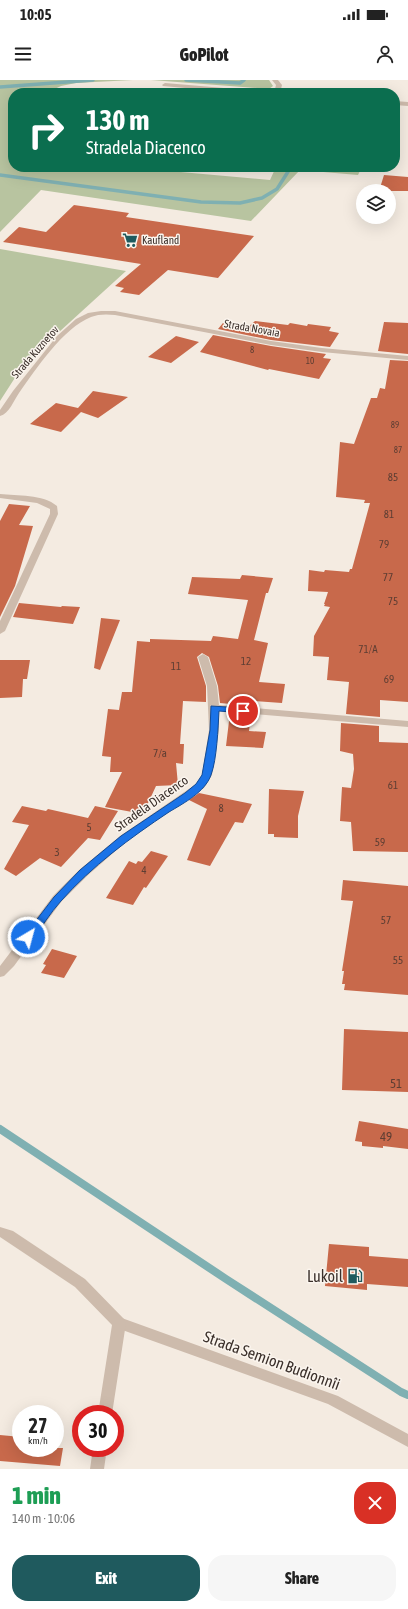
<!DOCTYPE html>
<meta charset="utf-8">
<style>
:root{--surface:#fff;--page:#f6f6f6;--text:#222;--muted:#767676;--accent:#1f5a5e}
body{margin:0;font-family:"Asap Condensed",sans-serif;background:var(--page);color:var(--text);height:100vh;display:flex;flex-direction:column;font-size:15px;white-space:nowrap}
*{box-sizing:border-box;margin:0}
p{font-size:13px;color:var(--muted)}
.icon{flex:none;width:22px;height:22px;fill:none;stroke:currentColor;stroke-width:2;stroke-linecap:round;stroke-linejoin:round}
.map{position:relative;height:1389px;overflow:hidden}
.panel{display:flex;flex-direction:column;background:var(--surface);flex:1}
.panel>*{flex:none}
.top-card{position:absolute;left:8px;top:8px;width:392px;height:84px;border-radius:16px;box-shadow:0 4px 16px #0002;background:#0b6e4f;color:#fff;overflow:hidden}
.tools{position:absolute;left:356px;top:104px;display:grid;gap:8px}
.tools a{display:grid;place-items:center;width:40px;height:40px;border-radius:50%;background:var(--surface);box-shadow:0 4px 16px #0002;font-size:20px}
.speed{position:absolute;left:12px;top:1325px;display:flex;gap:8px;font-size:20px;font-weight:700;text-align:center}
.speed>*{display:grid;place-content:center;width:52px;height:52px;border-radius:50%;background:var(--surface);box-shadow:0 4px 16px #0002;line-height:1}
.speed small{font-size:10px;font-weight:400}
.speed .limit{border:6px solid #d22;background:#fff;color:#111}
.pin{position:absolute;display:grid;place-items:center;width:34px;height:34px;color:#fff;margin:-17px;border:2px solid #fff;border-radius:50%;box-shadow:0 1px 4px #0007}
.me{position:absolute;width:44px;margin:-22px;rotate:37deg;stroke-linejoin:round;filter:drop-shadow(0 0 3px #0008)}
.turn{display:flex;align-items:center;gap:14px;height:84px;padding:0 12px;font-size:18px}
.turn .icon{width:52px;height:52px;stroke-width:2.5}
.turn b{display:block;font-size:28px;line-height:34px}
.round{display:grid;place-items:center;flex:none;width:42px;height:42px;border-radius:16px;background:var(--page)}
.head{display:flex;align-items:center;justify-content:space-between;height:68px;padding:0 12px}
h1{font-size:24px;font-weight:800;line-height:30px;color:#1e9e55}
.primary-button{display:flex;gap:8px;margin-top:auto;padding:8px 12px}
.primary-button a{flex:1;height:46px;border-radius:16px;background:var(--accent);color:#fff;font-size:16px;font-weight:800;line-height:46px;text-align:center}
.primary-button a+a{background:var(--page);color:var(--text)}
.status{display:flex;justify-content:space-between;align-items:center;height:28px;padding:0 20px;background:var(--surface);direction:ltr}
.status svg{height:11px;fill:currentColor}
header{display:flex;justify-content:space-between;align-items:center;height:52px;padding:0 12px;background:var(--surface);font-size:18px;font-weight:800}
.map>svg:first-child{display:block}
</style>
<div class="status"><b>10:05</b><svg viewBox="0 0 49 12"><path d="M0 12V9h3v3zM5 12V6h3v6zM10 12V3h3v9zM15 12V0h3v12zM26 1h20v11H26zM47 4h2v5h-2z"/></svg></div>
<header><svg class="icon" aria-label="menu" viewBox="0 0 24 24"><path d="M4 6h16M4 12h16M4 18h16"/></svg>GoPilot<svg class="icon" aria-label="person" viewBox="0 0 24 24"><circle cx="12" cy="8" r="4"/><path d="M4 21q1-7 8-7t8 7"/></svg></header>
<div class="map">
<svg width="408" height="1389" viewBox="0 0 408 1389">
<rect width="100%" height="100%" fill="#f4ebe1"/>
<path fill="#b8c4a0" d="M0 0H133L76 3 61 6 46 13H13V87H125L270 100 276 87H362L358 95 300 90 251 141 41 110 0 152Z
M151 0H269L273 6 269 9Z
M0 169 126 191 47 263 18 293 0 321Z"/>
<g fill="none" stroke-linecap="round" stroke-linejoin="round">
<path stroke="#7fb0b2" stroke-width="3.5" d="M186 0 240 3 244 0
M0 7 93 0
M0 95 201 122 240 123 262 118 277 109 291 87"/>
<path stroke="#7fb0b2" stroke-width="8" d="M0 1049 226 1199 401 1312 408 1315"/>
</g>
<path fill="#c8694b" d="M384 95 408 97V111H379Z
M74 125 129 133 126 137 254 156 218 198 168 190 139 215 120 212 124 208 115 206 141 184 3 162 19 147 46 152Z
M255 241 288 245 290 243 307 246 308 244 331 247 329 251 339 253 330 267 271 260 218 249 223 243 247 248Z
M384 242 408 243V274L378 271Z
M213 255 271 266 326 274 323 278 331 279 319 299 269 289 268 290 200 272Z
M176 256 199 262 171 283 148 277Z
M390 280 408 281V622L380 620V637L346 634 349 602 327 600 329 577 313 576 314 556 330 527 324 526 325 524H324L328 512 308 511 309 490 324 492 325 490 349 492 350 489H352L370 423H364L365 420 336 417 340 362 354 364 371 318H377L380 308 385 309Z
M93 311 128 317 98 338 81 332 61 352 30 344 56 323 78 328Z
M9 424 30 426 19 445 33 446 15 506 0 537V441Z
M242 495 273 498 268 513H266L254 560 268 563 259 602 285 604 282 623 253 621 252 626 220 623 218 606 209 577 202 573 197 577 206 606V622L183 621 180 664H184L183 684 176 683 178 705 156 706 143 734 105 727 122 692H110L111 677 102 676 108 629 119 630 122 612H132L137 561 150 562V559L211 561 213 556 238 559 248 520 188 514 192 497 240 499Z
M19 523 61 527 62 526 80 527 73 544 13 537Z
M101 538 120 540 100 590 94 588Z
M0 580H30L27 599H23L22 617 0 618Z
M230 633 251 635 249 651 266 652 263 668 226 666Z
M341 643 379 646V662L408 663V772L353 771 351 742 340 741 342 707 351 708 354 689 353 674 340 671Z
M269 709 304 711 298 736V758L274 757V754H268Z
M199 713 252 724 243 743 235 742 210 786 187 780 207 729 189 720Z
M22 726 46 731 48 729 88 738 95 726 118 731 100 760 88 758 61 787 40 778 16 796 4 789 29 745 12 742Z
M151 771 168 776 146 808 144 807 133 825 106 818 129 781 136 784 138 781 142 782Z
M343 800 408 806V915L344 910 345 904H342L344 891H342L353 821 341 820Z
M52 869 77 876 64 898 41 893 46 885 43 884Z
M344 949 408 952V1012L342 1010Z
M359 1041 408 1049V1069L383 1066V1068L362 1066V1062L355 1061Z
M329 1164 369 1167V1176L408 1179V1207L367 1204V1210L325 1206Z
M0 1355 21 1357V1368H63L60 1386 0 1381Z"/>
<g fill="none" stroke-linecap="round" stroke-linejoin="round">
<path fill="#cdbbac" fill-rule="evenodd" d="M272 0H278L282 5 280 13H274L276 5Z
M165 3 260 11 263 13H240L163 6 162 5Z
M119 1237 338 1316 408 1354V1367L328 1324 114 1247 112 1243 114 1239Z"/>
<path fill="#cdbbac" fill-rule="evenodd" d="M395 21 408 22V26L395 25Z
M101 231H115L271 261 322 268 408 276V280L322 272 271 265 115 235C107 234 98 234 91 237 63 248 36 289 19 313 14 320 9 334 0 336V330L13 311 57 256 76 239 88 233Z
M0 414C17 416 43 414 57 426L58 434 5 551 0 554V541L50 434V429L37 423 0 418Z
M203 574 208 577 217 606 219 625 408 641V647L219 631V650L212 695 204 708 128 760 87 796 61 822 14 886 4 896 0 897V886L53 816 79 790 120 756 196 704 202 695 209 650 207 606 198 577Z
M0 1147 13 1151 85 1199 124 1239 126 1243 112 1334H98L112 1245 75 1207 0 1157Z
M93 1368H107L104 1389H90Z"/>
</g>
<path fill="#1a73e8" stroke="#114b97" d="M211 626 243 628 247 631 243 633 219 631C218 648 217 679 211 695 205 712 184 723 169 732 130 758 92 786 61 821 50 833 42 847 32 860H25L23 857 25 855 54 817 80 790 121 756 185 713 196 704 202 695 210 650Z"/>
<defs>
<g id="supermarket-bare" transform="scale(1.2)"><path d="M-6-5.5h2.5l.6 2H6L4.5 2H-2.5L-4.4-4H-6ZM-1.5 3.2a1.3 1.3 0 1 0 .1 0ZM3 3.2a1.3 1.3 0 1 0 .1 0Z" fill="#1f5a5e" stroke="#fbf5ee" stroke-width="2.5" paint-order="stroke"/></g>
<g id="fuel-bare" transform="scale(1.2)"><path d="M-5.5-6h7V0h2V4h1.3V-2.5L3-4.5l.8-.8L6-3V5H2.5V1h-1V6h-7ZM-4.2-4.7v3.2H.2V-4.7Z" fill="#1f5a5e" stroke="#fbf5ee" stroke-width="2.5" paint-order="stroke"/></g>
</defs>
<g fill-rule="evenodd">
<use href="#supermarket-bare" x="130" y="160"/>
<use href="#fuel-bare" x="355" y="1196"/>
</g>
<g text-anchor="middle" stroke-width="3" stroke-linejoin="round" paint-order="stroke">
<g font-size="9" fill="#5e3e33">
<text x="252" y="273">8</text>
<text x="310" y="284">10</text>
<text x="395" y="348">89</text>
<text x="398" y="373">87</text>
</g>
<g font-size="11" fill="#3b302b" stroke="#fbf5ee" text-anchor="start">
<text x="142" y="164">Kaufland</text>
</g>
<g font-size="11" fill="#3b302b" stroke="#fbf5ee">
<text transform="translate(252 248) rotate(10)" y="4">Strada Novaia</text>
<text transform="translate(35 272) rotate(-49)" y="4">Strada Kuznețov</text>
</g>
<g font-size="11" fill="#5e3e33">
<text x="393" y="401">85</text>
<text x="389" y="438">81</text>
<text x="384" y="468">79</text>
<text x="388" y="501">77</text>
<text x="393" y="525">75</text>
<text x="368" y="573">71/A</text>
<text x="246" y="585">12</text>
<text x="176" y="590">11</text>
<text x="389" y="603">69</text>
<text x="160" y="677">7/a</text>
<text x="393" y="709">61</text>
<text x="221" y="732">8</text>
<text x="89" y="751">5</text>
<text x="380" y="766">59</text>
<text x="57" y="776">3</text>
<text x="144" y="794">4</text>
<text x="386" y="844">57</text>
<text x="398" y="884">55</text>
</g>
<g font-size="13" fill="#3b302b" stroke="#fbf5ee">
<text transform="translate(151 723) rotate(-35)" y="5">Stradela Diacenco</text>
</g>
<g font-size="13" fill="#5e3e33">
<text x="396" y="1008">51</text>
<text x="386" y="1061">49</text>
</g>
<g font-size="16" fill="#3b302b" stroke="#fbf5ee" text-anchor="end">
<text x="343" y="1202">Lukoil</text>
</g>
<g font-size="16" fill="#3b302b" stroke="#fbf5ee">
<text transform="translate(272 1280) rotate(20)" y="6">Strada Semion Budionnîi</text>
</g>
</g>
</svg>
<div class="tools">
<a><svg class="icon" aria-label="layers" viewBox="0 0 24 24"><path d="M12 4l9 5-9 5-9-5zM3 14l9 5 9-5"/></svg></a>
</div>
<div class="speed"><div>27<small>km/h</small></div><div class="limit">30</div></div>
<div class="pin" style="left:243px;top:631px;background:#d93025"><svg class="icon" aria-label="arrive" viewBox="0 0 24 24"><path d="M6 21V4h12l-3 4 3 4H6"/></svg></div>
<svg class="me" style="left:28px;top:857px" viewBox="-20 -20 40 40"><circle r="17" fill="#1a73e8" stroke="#fff" stroke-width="3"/><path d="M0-11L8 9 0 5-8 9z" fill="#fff"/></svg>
<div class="top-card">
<div class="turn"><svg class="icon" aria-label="right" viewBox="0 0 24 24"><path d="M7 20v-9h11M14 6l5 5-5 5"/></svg><div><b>130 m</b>Stradela Diacenco</div></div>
</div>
</div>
<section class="panel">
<div class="head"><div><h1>1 min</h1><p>140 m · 10:06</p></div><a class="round" style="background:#d93025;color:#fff"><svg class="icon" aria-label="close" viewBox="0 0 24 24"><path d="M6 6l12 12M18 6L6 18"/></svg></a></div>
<div class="primary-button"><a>Exit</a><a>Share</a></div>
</section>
